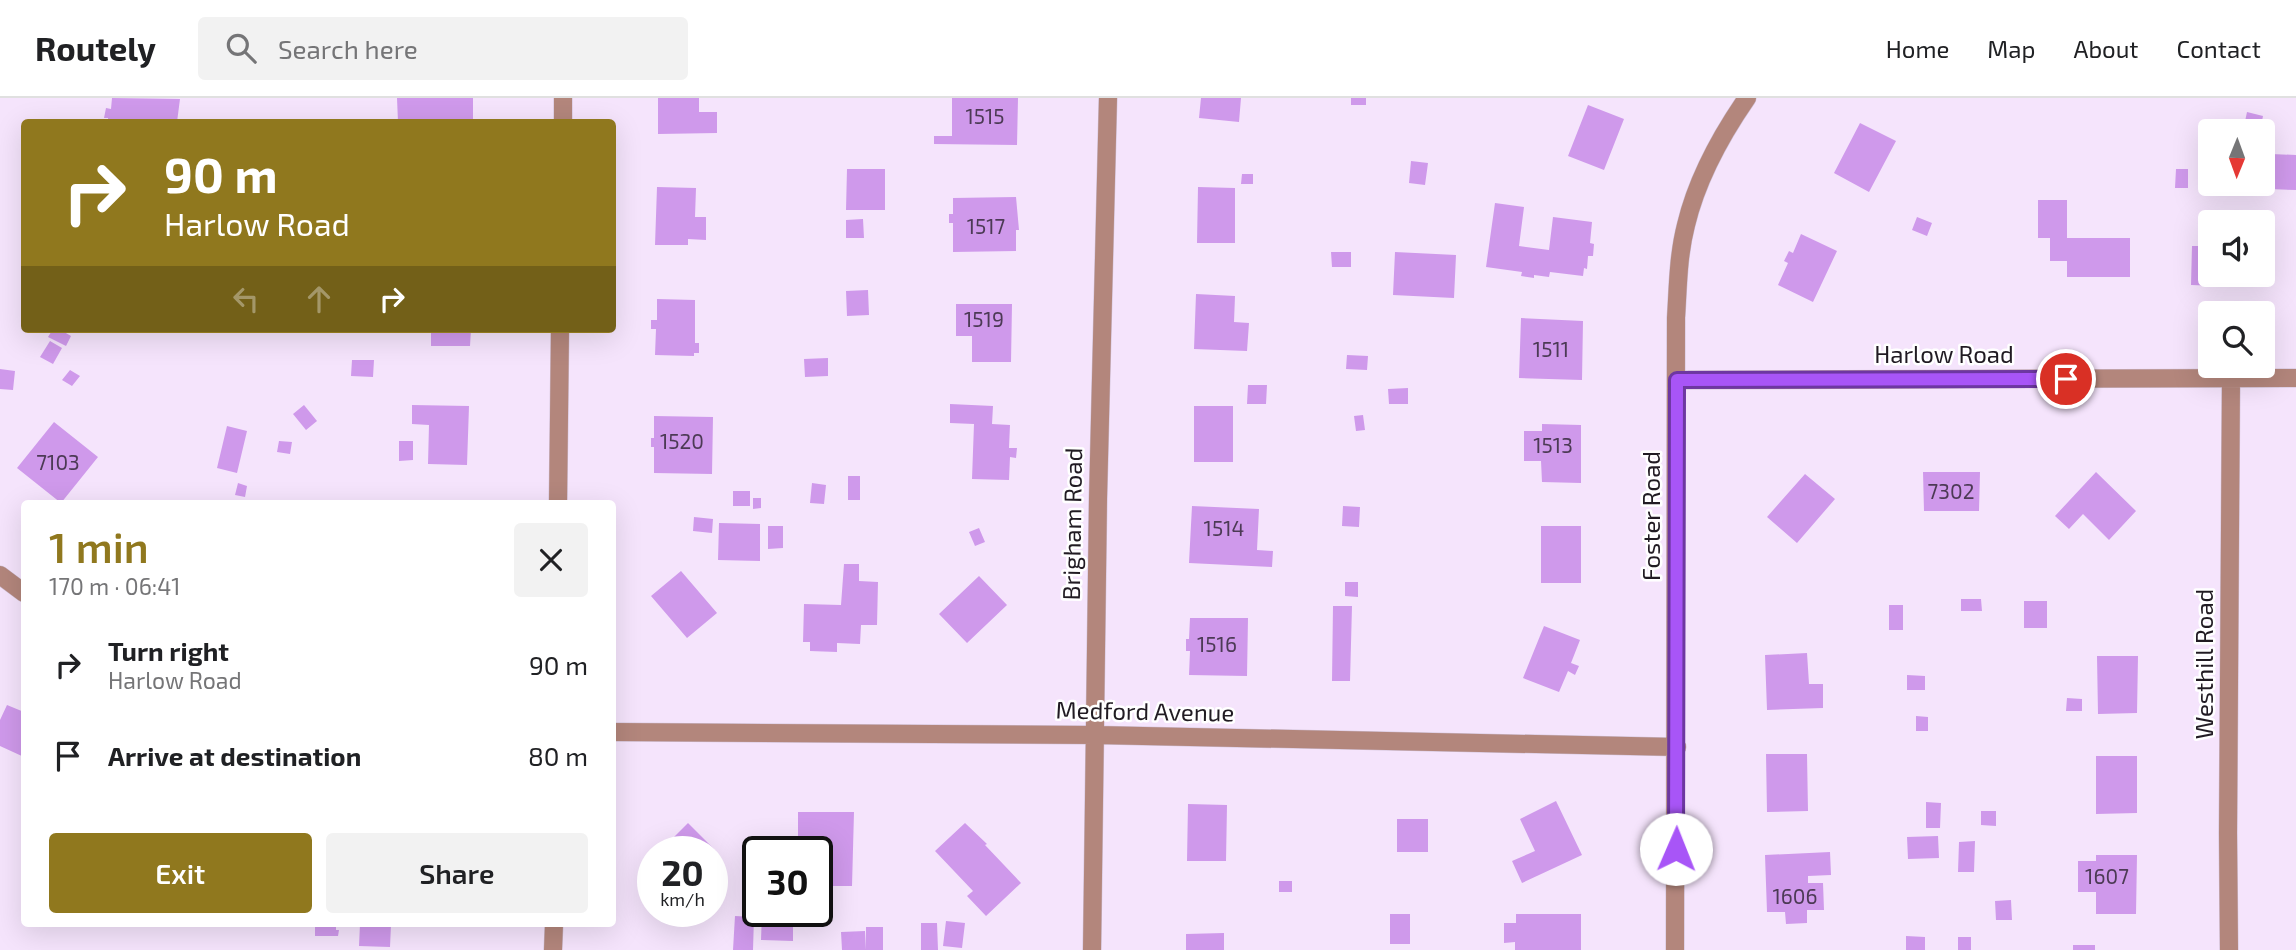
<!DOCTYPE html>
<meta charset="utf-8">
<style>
:root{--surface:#fff;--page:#f2f2f2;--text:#202124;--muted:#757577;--line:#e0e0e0;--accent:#90781e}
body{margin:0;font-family:"Exo 2",sans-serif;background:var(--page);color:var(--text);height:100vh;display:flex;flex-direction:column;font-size:26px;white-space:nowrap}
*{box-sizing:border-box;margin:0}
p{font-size:23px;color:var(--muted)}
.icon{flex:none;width:38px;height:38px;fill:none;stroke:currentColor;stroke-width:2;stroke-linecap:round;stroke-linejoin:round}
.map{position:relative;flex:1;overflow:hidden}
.side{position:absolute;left:21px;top:402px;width:595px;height:427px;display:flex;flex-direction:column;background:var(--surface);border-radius:7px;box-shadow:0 7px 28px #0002}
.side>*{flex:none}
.hud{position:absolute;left:21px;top:21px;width:595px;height:214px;border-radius:7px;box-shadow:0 7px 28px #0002;background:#90781e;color:#fff;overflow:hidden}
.needle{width:46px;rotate:181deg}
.buttons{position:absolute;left:2198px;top:21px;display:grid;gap:14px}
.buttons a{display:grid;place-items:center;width:77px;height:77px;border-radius:7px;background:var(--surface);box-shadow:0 7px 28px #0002;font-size:35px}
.speed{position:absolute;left:637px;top:738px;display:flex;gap:14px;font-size:35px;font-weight:700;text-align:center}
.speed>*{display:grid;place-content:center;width:91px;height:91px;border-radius:50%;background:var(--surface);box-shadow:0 7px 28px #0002;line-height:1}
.speed small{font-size:18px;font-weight:400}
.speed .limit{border:4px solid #111;border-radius:10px;background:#fff;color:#111}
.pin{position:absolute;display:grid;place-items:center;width:60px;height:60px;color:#fff;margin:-30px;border:4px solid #fff;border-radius:50%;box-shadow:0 2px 7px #0007}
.me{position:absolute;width:77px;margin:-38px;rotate:1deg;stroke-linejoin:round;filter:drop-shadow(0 0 5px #0008)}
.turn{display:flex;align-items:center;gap:24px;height:147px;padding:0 28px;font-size:32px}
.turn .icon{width:91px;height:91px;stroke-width:2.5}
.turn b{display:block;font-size:49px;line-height:60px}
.lanes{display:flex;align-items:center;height:66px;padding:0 28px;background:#0003;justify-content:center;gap:35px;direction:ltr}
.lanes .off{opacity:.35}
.round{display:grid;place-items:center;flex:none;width:74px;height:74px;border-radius:7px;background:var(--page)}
.headline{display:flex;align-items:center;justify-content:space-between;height:119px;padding:0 28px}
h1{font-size:42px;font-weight:600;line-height:52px;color:var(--accent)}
.button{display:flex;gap:14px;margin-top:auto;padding:14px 28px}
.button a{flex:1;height:80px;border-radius:7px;background:var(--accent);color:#fff;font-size:28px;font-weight:600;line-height:80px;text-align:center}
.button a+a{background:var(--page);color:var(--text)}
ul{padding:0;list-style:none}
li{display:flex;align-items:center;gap:21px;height:91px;padding:0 28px}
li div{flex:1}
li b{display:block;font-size:26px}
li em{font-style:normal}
header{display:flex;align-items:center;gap:42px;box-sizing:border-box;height:98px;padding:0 35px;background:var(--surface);border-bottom:2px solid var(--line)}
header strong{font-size:33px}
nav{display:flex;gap:38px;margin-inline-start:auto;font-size:24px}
.search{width:490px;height:63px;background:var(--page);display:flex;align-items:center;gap:18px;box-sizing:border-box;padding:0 24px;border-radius:7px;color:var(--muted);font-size:26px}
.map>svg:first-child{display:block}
</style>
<header>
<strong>Routely</strong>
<div class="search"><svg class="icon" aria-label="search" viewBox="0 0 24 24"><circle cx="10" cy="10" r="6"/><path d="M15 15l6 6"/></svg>Search here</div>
<nav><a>Home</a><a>Map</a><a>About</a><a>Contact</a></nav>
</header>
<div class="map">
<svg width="2296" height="852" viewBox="0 0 2296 852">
<rect width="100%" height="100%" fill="#f5e4fc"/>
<path fill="#cf99eb" d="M112 0 180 1 177 24H108V20H104L106 10 111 11Z
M397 0H473V24H398Z
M658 0H699V14H717V35L658 36Z
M952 0H1018L1017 47 934 46V38H952Z
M1201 0H1241L1239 24 1199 20Z
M1351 0H1366V7H1351Z
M1588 7 1624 21 1604 72 1568 58Z
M2247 14 2263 18 2260 33H2243Z
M1860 25 1896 43 1869 94 1834 75Z
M2271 56 2296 57V92L2269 91Z
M1411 63 1428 65 1425 87 1409 85Z
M847 71H885V112H846Z
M2176 71H2188V90H2175Z
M1242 76H1253V86H1241Z
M657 89 696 90 695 119H706V142L688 141V147H655Z
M1198 89 1235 90V145H1197Z
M1016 99 1019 132H1016V153L953 154V125H949V116H953V100Z
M2038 102H2067V140H2130V179H2067V163H2050V140H2038Z
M1495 105 1524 109 1519 148 1549 152 1553 119 1592 124 1590 145 1594 146 1593 158H1588L1587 171 1584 170 1583 178 1550 174 1549 179 1534 177V180L1521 178 1522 174 1486 169Z
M1917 119 1932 125 1927 138 1912 132Z
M863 121 864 140H846V122Z
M1801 136 1837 153 1813 204 1778 187 1788 165 1784 163 1789 153 1793 155Z
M2192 148H2210V177H2247V189L2191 187Z
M1331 154H1351V169H1332Z
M1395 154 1456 157 1454 200 1393 197Z
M868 192 869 217 847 218 846 193Z
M1196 196 1235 198 1234 224 1249 225 1247 253 1194 251Z
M657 201 695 202V245H699V255H694V258L655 257 656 231H651V222H657Z
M956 206H1012L1011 264H972V238H956Z
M1521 220 1583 223 1582 282 1519 280Z
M53 231H59L71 238 66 248 48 239Z
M431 231H471L470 248H431Z
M50 243 62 250 53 266 40 259Z
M1347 257 1368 258 1367 272 1346 271Z
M828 260V278L805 279 804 261Z
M352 262H374L373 279 351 278Z
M0 271 15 273 13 292 0 291Z
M70 272 80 278 72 288 62 282Z
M1248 287H1267L1266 306H1247Z
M1408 290V306H1389L1388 291Z
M950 306 993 308 992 326 1010 327 1009 350H1017L1016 360 1010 359 1009 382 972 381 974 326 950 325Z
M304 307 317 323 306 332 293 316Z
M412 307 469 308 467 367 428 366 429 327 412 326Z
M1194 308H1233V364H1194Z
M1363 317 1365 332 1356 333 1354 318Z
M654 318 713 319 712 376 654 375V349H651V340H654Z
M54 324 98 359 61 405 17 370Z
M1542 326 1581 327V385L1542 384 1541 363H1524V333H1542Z
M227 328 247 333 237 375 217 370Z
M279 343 292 344 290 356 277 354Z
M399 343H413V362L399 363Z
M1923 374H1980L1979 413H1924Z
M2096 374 2136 413 2109 442 2083 416 2069 431 2055 418Z
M1805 376 1835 401 1797 445 1767 419Z
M848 378H860V402H848Z
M238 385 247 388 245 399 235 397Z
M812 385 826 387 824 406 810 405Z
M733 393H750V408H733Z
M753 400H761V410L753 411Z
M1192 408 1259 411 1257 452 1273 453 1272 469 1189 465Z
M1343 408 1360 409 1359 429 1342 428Z
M694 419 713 421 712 435 693 433Z
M719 425 760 426V463L718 462Z
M768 428H783V450L768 451Z
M1541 428H1581V485H1541Z
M979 430 985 444 975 448 969 434Z
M844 466H859V483L878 484 877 527H861L860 546 837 545V554L810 553V544H803L804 506 841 507Z
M681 473 717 515 687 540 651 498Z
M979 478 1007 507 967 545 939 516Z
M1345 484H1358V499L1345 498Z
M1961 501H1981L1982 513H1961Z
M2024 503H2047V530H2024Z
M1889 507H1903V532H1889Z
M1333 508H1352L1350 583H1332Z
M1190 520H1248L1247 578 1189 577 1190 553H1186V541H1189Z
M1544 528 1580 542 1571 565 1579 568 1575 577 1568 573 1559 594 1523 580Z
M1807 555 1809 586H1823V610L1767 612 1765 557Z
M2097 558H2138L2137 615 2098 616Z
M1907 577 1925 578V592H1907Z
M2067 600 2082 601V613H2066Z
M7 607 24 614V659L0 648V622Z
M1916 618 1928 619V633H1916Z
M1766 656H1807L1808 713 1767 714Z
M2096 658H2137V715L2096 716Z
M1556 703 1582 757 1522 785 1512 763 1535 753 1520 721Z
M1926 704 1941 705 1940 730H1926Z
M1188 706 1227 707 1226 763H1187Z
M1981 713H1996V728L1981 727Z
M798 714H854L852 788H817V754H798Z
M1397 721H1428V754H1397Z
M688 725 716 753 712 757V754H659Z
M965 725 987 746 985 747 1021 785 986 818 967 798 973 793 935 753Z
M1938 738 1939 760 1908 761 1907 739Z
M1975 743 1974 774H1958L1959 744Z
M1830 754 1831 777 1808 778V785H1823L1824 812H1807V825L1786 826 1785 814H1767L1765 757Z
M2096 757H2137L2136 816H2096V794H2078V763H2096Z
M1279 783H1292V794H1279Z
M2011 802 2012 822H1996L1995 803Z
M762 814H793V843L761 842Z
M1390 816H1410V846H1390Z
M1516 816H1581V852H1515V844L1504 845V825H1516Z
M735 818 754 819 753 852H733Z
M946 823 965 825 962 850 943 848Z
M921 825H937L938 852H921Z
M360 826 391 827 390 849 359 848Z
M315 827 336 828V832H339L338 838H315Z
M866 829H883V852H866Z
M865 833 866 852H842L841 834Z
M1224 835V852H1186V836Z
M1906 838 1925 839V852H1906Z
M1958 839H1971V852H1958Z
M2073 847H2095V852H2073Z"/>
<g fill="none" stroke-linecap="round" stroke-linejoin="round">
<g stroke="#cfc0d5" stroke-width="19">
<path id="street" d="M563 0V24
M1677 282 2296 280
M558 406 560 231
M0 477 24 495
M612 634 1096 637 1677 649
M553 852 554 826
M1092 852 1098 401 1108 0
M1675 852 1676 220C1678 189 1678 158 1686 127 1697 81 1720 39 1747 0
M2229 852 2228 735 2231 280"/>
</g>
<use href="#street" stroke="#b3867c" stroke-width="18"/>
</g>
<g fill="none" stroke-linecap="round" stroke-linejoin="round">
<g stroke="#6d37a1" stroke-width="18">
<path id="route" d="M1676 751 1677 282 2066 281"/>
</g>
<use href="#route" stroke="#a855f7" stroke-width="12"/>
</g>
<g text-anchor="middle" stroke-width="5" stroke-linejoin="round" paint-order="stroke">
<g font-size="21" fill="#4c3a55">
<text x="985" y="26">1515</text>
<text x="986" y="136">1517</text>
<text x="984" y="229">1519</text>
<text x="1551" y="259">1511</text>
<text x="682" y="351">1520</text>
<text x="1553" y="355">1513</text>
<text x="58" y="372">7103</text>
<text x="1951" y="401">7302</text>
<text x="1224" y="438">1514</text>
<text x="1217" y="554">1516</text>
<text x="2107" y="786">1607</text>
<text x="1795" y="806">1606</text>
</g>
<g font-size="24" fill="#211b23" stroke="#fff">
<text x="1944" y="265">Harlow Road</text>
<text transform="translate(1652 418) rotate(-90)" y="8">Foster Road</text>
<text transform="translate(1073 426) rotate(-89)" y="8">Brigham Road</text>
<text transform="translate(2205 566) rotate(-90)" y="8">Westhill Road</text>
<text transform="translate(1145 614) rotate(1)" y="8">Medford Avenue</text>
</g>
</g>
</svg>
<div class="buttons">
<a><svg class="needle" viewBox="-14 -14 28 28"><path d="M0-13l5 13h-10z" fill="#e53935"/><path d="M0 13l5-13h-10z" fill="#757577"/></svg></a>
<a><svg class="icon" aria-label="sound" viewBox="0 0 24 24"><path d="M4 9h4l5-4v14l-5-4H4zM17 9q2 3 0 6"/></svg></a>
<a><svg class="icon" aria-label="search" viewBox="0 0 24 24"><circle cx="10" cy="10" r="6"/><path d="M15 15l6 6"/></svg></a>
</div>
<div class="speed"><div>20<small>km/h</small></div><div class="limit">30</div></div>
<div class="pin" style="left:2066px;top:281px;background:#d93025"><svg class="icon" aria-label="arrive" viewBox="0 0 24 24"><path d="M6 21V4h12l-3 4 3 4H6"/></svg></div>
<svg class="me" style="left:1676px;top:751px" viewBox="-20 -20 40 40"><circle r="19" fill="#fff"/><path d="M0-13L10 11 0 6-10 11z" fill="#a855f7"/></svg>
<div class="hud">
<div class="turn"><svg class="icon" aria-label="right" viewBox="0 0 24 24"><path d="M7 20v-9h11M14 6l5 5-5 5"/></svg><div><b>90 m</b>Harlow Road</div></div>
<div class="lanes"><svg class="icon off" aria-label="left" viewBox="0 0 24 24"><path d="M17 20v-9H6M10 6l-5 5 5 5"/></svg><svg class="icon off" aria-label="ahead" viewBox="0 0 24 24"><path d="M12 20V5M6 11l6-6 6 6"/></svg><svg class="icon" aria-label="right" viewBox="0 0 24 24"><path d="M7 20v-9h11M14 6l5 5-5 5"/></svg></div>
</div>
<section class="side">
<div class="headline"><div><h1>1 min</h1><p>170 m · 06:41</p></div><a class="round"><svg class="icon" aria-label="close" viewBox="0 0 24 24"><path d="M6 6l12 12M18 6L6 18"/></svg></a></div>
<ul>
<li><svg class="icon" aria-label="right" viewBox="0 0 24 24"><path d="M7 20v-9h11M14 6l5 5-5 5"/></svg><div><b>Turn right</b><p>Harlow Road</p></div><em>90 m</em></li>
<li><svg class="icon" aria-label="arrive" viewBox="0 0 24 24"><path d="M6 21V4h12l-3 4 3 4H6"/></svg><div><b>Arrive at destination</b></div><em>80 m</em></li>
</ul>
<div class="button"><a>Exit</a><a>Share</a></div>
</section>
</div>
